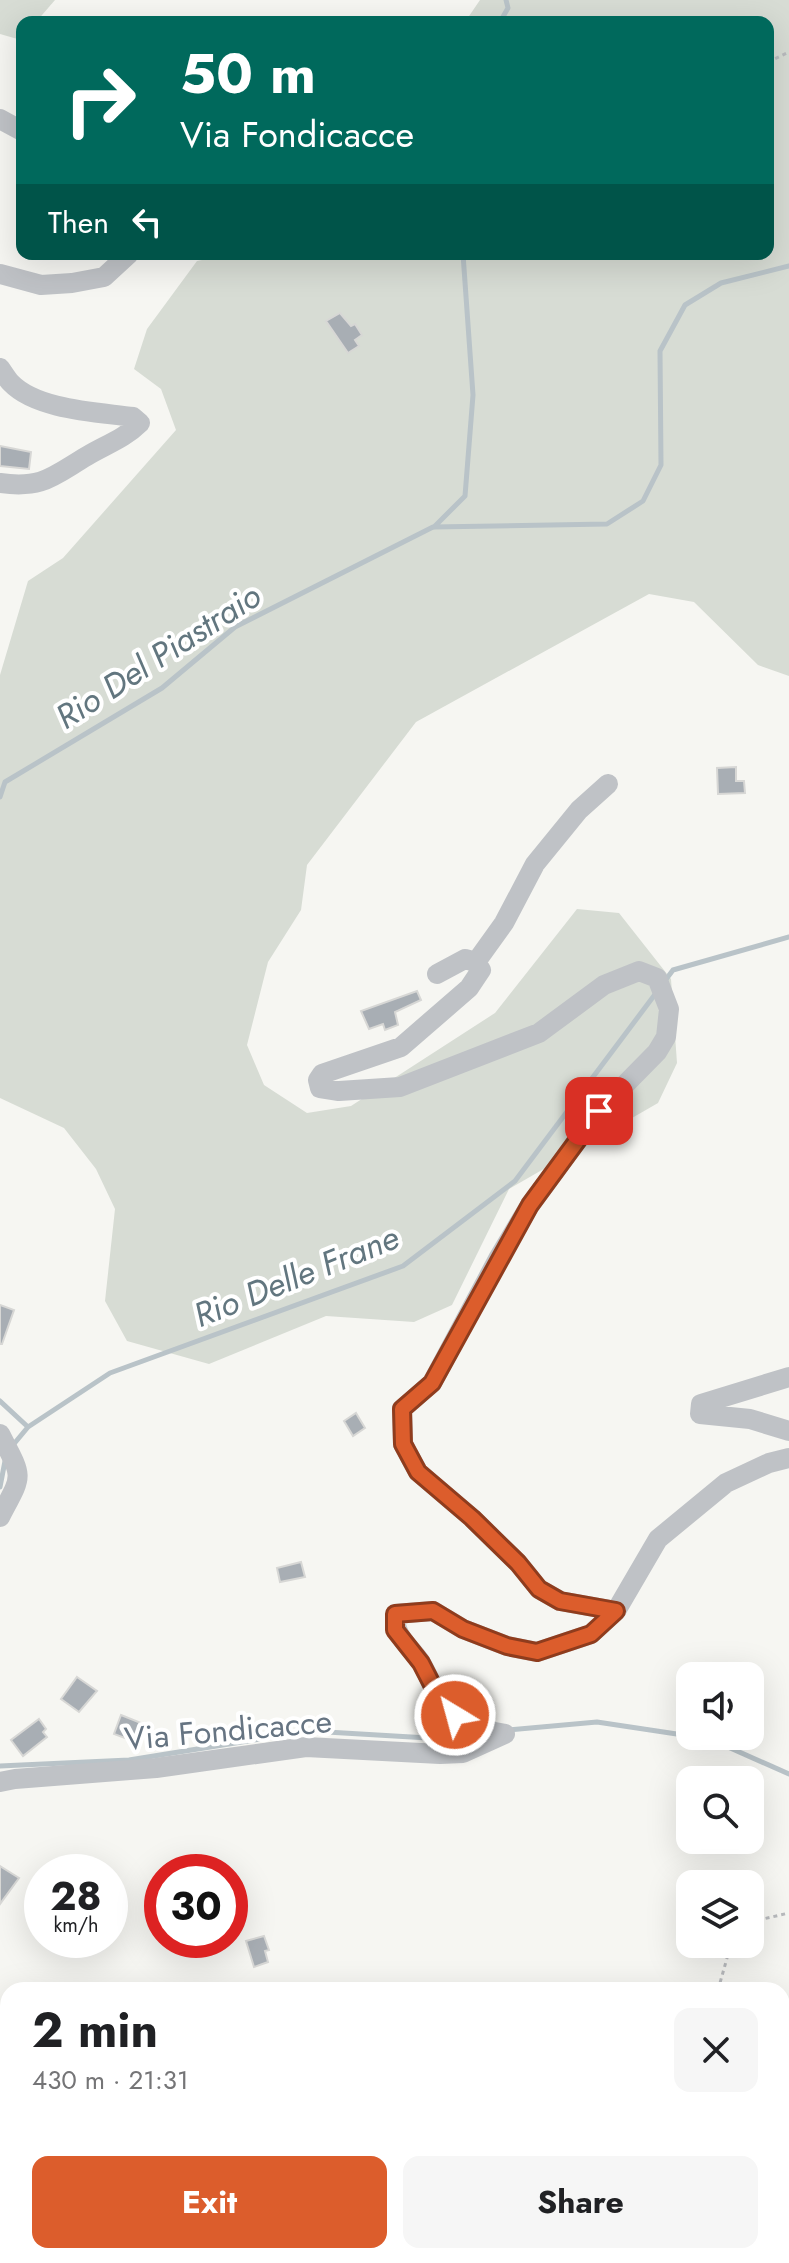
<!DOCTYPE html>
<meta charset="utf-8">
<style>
:root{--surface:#fff;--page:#f6f6f6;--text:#202124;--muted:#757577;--accent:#dc5d2c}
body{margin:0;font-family:Jost,sans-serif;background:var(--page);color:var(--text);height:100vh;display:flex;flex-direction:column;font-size:30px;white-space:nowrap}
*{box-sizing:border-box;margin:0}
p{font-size:26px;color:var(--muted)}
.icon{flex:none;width:44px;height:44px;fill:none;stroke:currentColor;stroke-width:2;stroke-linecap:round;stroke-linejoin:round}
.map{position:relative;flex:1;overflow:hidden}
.panel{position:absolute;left:0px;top:1982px;width:790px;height:282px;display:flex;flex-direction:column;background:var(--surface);border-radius:24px 24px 0 0;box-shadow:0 8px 32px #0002}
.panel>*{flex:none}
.guide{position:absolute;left:16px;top:16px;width:758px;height:244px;border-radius:16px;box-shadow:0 8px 32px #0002;background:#00695c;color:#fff;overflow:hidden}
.fabs{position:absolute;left:676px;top:1662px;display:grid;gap:16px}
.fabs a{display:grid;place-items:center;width:88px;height:88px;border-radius:16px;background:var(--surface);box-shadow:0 8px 32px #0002;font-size:40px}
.speed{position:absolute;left:24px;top:1854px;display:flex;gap:16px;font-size:40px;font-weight:700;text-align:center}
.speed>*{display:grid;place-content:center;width:104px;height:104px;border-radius:50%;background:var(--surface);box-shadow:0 8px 32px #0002;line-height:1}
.speed small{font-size:20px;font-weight:400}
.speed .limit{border:12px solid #d22;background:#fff;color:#111}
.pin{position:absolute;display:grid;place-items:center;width:68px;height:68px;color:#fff;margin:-34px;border-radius:16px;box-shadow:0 4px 12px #0006}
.me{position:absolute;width:88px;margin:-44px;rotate:323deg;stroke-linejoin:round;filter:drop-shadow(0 0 6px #0008)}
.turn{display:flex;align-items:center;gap:28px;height:168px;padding:0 32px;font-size:36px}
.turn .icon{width:104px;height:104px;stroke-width:2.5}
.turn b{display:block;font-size:56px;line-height:68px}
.then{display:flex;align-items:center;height:76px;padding:0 32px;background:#0003;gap:16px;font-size:30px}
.round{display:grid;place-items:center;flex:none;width:84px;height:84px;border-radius:16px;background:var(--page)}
.overview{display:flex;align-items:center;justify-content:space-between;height:136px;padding:0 32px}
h1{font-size:48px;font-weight:700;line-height:60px}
.primary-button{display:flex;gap:16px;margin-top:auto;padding:16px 32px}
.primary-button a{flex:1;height:92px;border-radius:16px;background:var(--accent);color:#fff;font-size:32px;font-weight:700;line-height:92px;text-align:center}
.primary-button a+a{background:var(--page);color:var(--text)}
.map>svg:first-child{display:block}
</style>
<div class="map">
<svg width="789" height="2263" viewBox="0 0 789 2263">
<rect width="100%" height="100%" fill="#f6f6f2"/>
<path fill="#d7dcd4" d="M0 0H55L36 22H22L21 40 0 34Z
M480 0H789V676L758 665 694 602 649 594 416 722 307 865 301 910 268 962 247 1045 264 1085 307 1113 351 1106 495 1013 577 909 619 913 671 979 677 1063 658 1103 509 1189 452 1305 414 1322 326 1316 209 1364 127 1341 105 1301 115 1209 96 1169 64 1128 0 1098V675L28 581 63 558 176 430 161 389 134 369 147 329 197 261 231 254H768V22H465Z"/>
<path fill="#b9c3c8" d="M186 2256 176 2263H149L145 2257Z"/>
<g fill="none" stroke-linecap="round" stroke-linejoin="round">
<path stroke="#b9c3c8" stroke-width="5" d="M500 22 508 8 506 0
M434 527 465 496 473 395 463 254
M0 797 5 782 162 688 235 627 433 527 607 524 643 501 661 465 660 351 685 305 721 283 789 266
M664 982 673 970 789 937
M0 1401 28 1427
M13 1445 28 1427 110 1373 403 1266 515 1181 656 993
M0 1487 5 1461
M508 1730 597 1722 690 1736
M692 1736 710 1739 789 1774
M0 1766 129 1760 310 1731 428 1738 475 1733"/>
</g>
<path fill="#a8aeb4" stroke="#d7d7d5" stroke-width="2" d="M340 313 351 326 355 324 362 335 355 340 359 346 348 353 326 321Z
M0 446 31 452 29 469 0 466Z
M736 767V781H744L745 793 718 794 717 768Z
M417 991 421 1000 395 1012 398 1025 385 1030 383 1024 369 1029 361 1011Z
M0 1305 14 1310 2 1344H0Z
M356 1413 365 1428 353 1436 344 1421Z
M301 1562 305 1577 280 1582 277 1568Z
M77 1677 97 1691 79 1712 61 1699Z
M121 1715 141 1723 133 1741 114 1734Z
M39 1719 46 1729 43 1732 47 1737 23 1756 11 1740Z
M0 1866 19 1878 0 1904Z
M264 1936 269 1950 265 1951 268 1962 254 1967 246 1941Z"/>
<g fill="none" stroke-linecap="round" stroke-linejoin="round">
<path stroke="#b9bbbe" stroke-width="3" stroke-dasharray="4 4" stroke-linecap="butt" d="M492 22H497
M768 62 789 52
M750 1922 789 1913
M718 1990 731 1944"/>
<path stroke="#bfc2c6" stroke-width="20" d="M0 119 22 131
M0 274 41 285 72 283 104 277 129 254
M0 368C3 372 7 379 11 383 37 410 98 412 133 417L140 423C124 439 105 445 87 456 53 476 43 489 0 483
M476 962 504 923 535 864 579 810 608 784
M437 974 465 959 476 962 481 970 469 988 401 1047 322 1074 318 1080 320 1088 339 1091 400 1087 539 1033 604 985 639 971 657 978 669 1009 666 1037 657 1052 599 1111 530 1205 499 1257 432 1383 402 1409 403 1444 418 1472 472 1518 518 1563 539 1589 560 1601 616 1611
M789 1377 701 1404 700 1414 750 1419 789 1431
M0 1434C24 1480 23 1473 0 1517
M0 1782 15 1779 156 1768 306 1747 440 1754 463 1753 505 1734C479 1730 451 1719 437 1695 431 1684 427 1672 420 1661 407 1643 395 1638 395 1614L433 1611 463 1629 507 1646 537 1652 591 1634 616 1611 658 1539 726 1483 769 1463 789 1458"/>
</g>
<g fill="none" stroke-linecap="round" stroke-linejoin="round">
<g stroke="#8f3c1d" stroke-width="20">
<path id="route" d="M455 1715 439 1698 421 1663 395 1630V1614L433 1611 463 1629 507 1646 537 1652 591 1634 616 1611 560 1601 539 1589 518 1563 472 1518 418 1472 403 1444 402 1409 432 1383 530 1205 599 1111"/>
</g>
<use href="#route" stroke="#dc5d2c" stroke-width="14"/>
</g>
<g text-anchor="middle" stroke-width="8" stroke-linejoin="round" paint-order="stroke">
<g font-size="32" fill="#667482" stroke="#fff">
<text transform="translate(228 1730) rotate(-5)" y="11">Via Fondicacce</text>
</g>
<g font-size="34" font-style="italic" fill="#62767f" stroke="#fff">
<text transform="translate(158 656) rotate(-33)" y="12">Rio Del Piastraio</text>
<text transform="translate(296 1276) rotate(-22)" y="12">Rio Delle Frane</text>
</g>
</g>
</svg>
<div class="fabs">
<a><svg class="icon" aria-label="sound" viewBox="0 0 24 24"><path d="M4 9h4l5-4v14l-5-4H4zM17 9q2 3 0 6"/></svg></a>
<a><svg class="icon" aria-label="search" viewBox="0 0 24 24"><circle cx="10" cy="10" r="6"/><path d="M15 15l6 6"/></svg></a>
<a><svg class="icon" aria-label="layers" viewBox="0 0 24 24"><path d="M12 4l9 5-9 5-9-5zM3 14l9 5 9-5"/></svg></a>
</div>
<div class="speed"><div>28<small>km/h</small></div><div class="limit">30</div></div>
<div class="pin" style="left:599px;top:1111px;background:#d93025"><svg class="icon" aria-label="arrive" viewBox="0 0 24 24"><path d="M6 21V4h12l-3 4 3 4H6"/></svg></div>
<svg class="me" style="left:455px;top:1715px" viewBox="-20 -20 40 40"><circle r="17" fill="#dc5d2c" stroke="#fff" stroke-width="3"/><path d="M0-11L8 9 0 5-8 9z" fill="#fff"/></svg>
<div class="guide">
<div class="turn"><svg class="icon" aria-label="right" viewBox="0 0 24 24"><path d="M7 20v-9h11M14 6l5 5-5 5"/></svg><div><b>50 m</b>Via Fondicacce</div></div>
<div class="then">Then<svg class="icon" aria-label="left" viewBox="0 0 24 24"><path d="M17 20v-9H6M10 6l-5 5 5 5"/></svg></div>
</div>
<section class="panel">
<div class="overview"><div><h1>2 min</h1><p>430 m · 21:31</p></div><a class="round"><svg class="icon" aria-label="close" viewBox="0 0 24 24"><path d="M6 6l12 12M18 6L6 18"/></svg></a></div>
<div class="primary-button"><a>Exit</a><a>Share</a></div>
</section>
</div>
